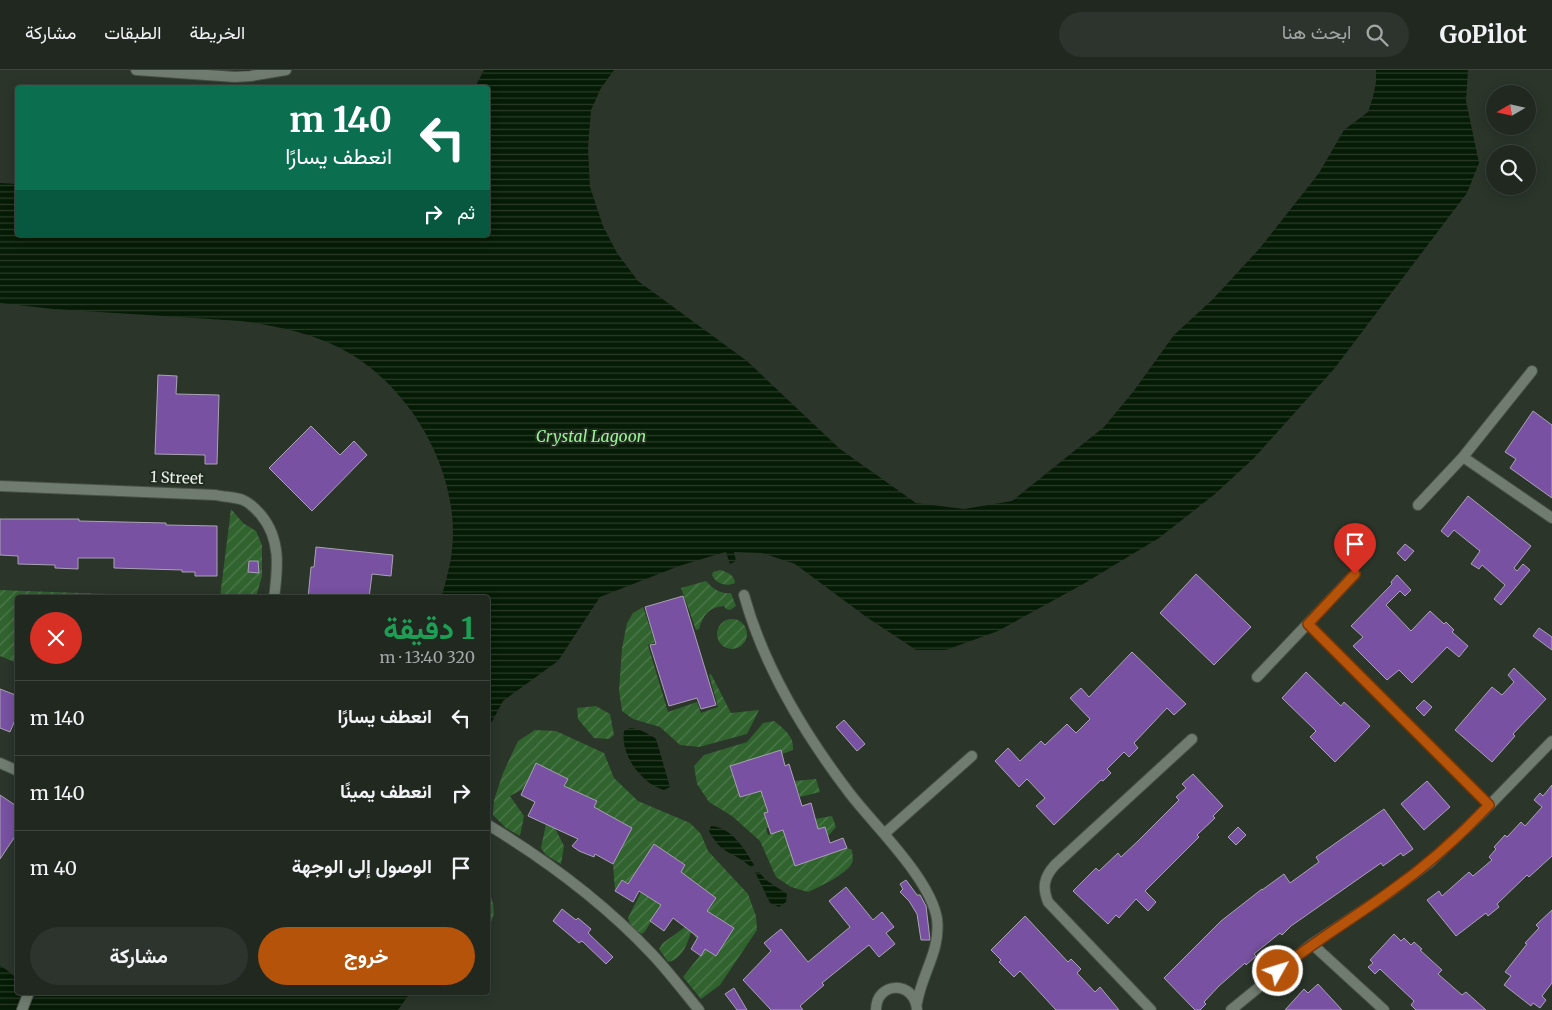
<!DOCTYPE html>
<html lang="ar">
<meta charset="utf-8">
<style>
:root{--surface:#202820;--page:#2d342d;--text:#f1f3f6;--muted:#a2a6a5;--line:#3d443e;--accent:#b45309}
body{margin:0;font-family:Merriweather,Vazirmatn,serif;background:var(--page);color:var(--text);direction:rtl;height:100vh;display:flex;flex-direction:column;font-size:19px;white-space:nowrap}
*{box-sizing:border-box;margin:0}
p{font-size:16px;color:var(--muted)}
.icon{flex:none;width:28px;height:28px;fill:none;stroke:currentColor;stroke-width:2;stroke-linecap:round;stroke-linejoin:round}
.map{position:relative;flex:1;overflow:hidden;direction:ltr}
.details{position:absolute;left:15px;top:525px;width:475px;height:400px;display:flex;flex-direction:column;background:var(--surface);border-radius:5px;box-shadow:0 2px 12px #0003,0 0 0 1px var(--line);direction:rtl}
.details>*{flex:none}
.top-card{position:absolute;left:15px;top:15px;width:475px;height:152px;border-radius:5px;box-shadow:0 2px 12px #0003,0 0 0 1px var(--line);direction:rtl;background:#0b6e4f;color:#fff;overflow:hidden}
.needle{width:32px;rotate:261deg}
.controls{position:absolute;left:1486px;top:15px;display:grid;gap:10px}
.controls a{display:grid;place-items:center;width:50px;height:50px;border-radius:50%;background:var(--surface);box-shadow:0 2px 12px #0003,0 0 0 1px var(--line);font-size:25px}
.pin{position:absolute;display:grid;place-items:center;width:42px;height:42px;color:#fff;margin:-51px -21px;border-radius:50% 50% 50% 0;rotate:-45deg;box-shadow:0 0 5px #0007}
.pin .icon{rotate:45deg}
.me{position:absolute;width:55px;margin:-28px;rotate:51deg;stroke-linejoin:round;filter:drop-shadow(0 0 4px #0008)}
.turn{display:flex;align-items:center;gap:18px;height:105px;padding:0 15px;font-size:22px}
.turn .icon{width:65px;height:65px;stroke-width:2.5}
.turn b{display:block;font-size:35px;line-height:42px}
.then{display:flex;align-items:center;height:48px;padding:0 15px;background:#0003;gap:10px;font-size:19px}
.round{display:grid;place-items:center;flex:none;width:52px;height:52px;border-radius:26px;background:var(--page)}
.summary{display:flex;align-items:center;justify-content:space-between;height:85px;padding:0 15px}
h1{font-size:30px;font-weight:700;line-height:38px;color:#1e9e55}
.primary-button{display:flex;gap:10px;margin-top:auto;padding:10px 15px}
.primary-button a{flex:1;height:58px;border-radius:30px;background:var(--accent);color:#fff;font-size:20px;font-weight:700;line-height:58px;text-align:center}
.primary-button a+a{background:var(--page);color:var(--text)}
ul{padding:0;list-style:none}
li{display:flex;align-items:center;gap:15px;height:75px;padding:0 15px;border-top:1px solid var(--line)}
li div{flex:1}
li b{display:block;font-size:19px}
li em{font-style:normal}
header{display:flex;align-items:center;gap:30px;box-sizing:border-box;height:70px;padding:0 25px;background:var(--surface);border-bottom:1px solid var(--line)}
header strong{font-size:24px}
nav{display:flex;gap:28px;margin-inline-start:auto;font-size:18px}
.search{width:350px;height:45px;background:var(--page);display:flex;align-items:center;gap:12px;box-sizing:border-box;padding:0 18px;border-radius:28px;color:var(--muted);font-size:19px}
.map>svg:first-child{display:block}
</style>
<header>
<strong>GoPilot</strong>
<div class="search"><svg class="icon" aria-label="search" viewBox="0 0 24 24"><circle cx="10" cy="10" r="6"/><path d="M15 15l6 6"/></svg>ابحث هنا</div>
<nav><a>الخريطة</a><a>الطبقات</a><a>مشاركة</a></nav>
</header>
<div class="map">
<svg width="1552" height="940" viewBox="0 0 1552 940">
<defs>
<pattern id="garden-furrows" width="10" height="10" patternUnits="userSpaceOnUse" patternTransform="scale(1.25)"><rect width="10" height="10" fill="#31632f"/><path d="M-1 1l2-2M0 10L10 0M9 11l2-2" fill="none" stroke="#4f7a4d"/></pattern>
<pattern id="water-rules" width="6" height="5" patternUnits="userSpaceOnUse" patternTransform="scale(1.25)"><rect width="6" height="5" fill="#051b05"/><path d="M0 2.5h6" fill="none" stroke="#2a3c29"/></pattern>
</defs>
<rect width="100%" height="100%" fill="#2b352a"/>
<path fill="url(#garden-furrows)" d="M231 439 243 453 256 461 262 475V506L256 527 18 528 17 593 0 586V520L161 526 220 527Z
M720 500C727 502 735 505 735 513 726 517 716 514 712 505L713 502Z
M706 511C713 519 720 524 731 523L736 536 730 540 726 539 724 536C709 537 703 545 699 559L696 560 681 518Z
M643 537 655 572 648 575 668 642 697 632 701 643 718 637 709 605 711 604 731 643 759 640 747 664 699 677 680 675 660 657 633 649 622 641 619 620 622 578 627 553 633 543Z
M717 564a15 15 0 1 1 30 0a15 15 0 1 1-30 0Z
M596 636 610 644 614 665 609 669 594 668 578 649 577 638Z
M774 651C785 660 794 666 793 680L782 684 781 680 730 696 741 727 794 711 816 709 820 722 800 727 798 720 764 730 768 742 764 743 769 757 766 758 768 765 815 749 832 746 836 757 828 766 825 757 787 770 796 795 847 778 852 780C852 785 854 788 852 793 847 804 819 817 808 822L791 817 776 807 760 771 732 746 709 732 697 714 694 696 704 685 747 672 763 653Z
M535 660 556 661 604 683 614 708 638 731 690 753 701 764 708 781 748 824 756 846 757 860 720 915 701 929 683 907 705 879 716 886 734 858 713 845 697 869 691 862C687 875 682 889 668 892L659 879 663 873 685 857 691 862 716 828 659 838C654 845 647 861 642 864L631 857 628 848 641 822 649 827 651 824 662 831 685 795 654 775 632 808 636 818 622 810 615 821 613 794 632 758 600 741 581 765 597 731 573 720 555 758 564 776 561 794 546 785 541 778 549 739 553 740 568 709 536 693 523 719 510 726 524 746 520 766 506 758 493 745 494 730 503 703 518 671Z
M488 818C493 832 498 844 488 857Z"/>
<path fill="url(#water-rules)" d="M484 0H614L601 18 591 40 588 78 590 117 603 156 617 183 638 211 747 291 840 379 916 433 964 439 1012 431 1104 357 1133 322 1174 265 1213 229 1260 178 1319 103 1344 60 1368 42 1373 27 1376 12V0H1468L1466 31 1479 93 1467 123 1334 299 1254 388 1215 424 1159 468 1085 513 998 561 946 580H916L865 546 795 494 762 483 734 482 736 491 730 494 726 482 722 483 679 496 600 527 558 591 503 631 488 659V528L441 527C444 520 446 510 448 502 470 418 416 317 340 278 309 262 275 256 241 251L53 239 0 233V113L17 114 18 165H488V18L475 17Z
M630 658C640 659 648 663 656 669L670 717 664 720C642 714 620 685 624 661Z
M711 756C731 757 745 779 754 795L751 797C735 782 721 785 709 761Z
M755 802H759L766 810 787 824 786 832 779 837 770 833Z
M0 895 17 908 18 922 410 923 398 940H0Z"/>
<path fill="#7851a2" stroke="#a9a3b3" d="M158 305 177 306 176 324 219 325 217 394H205V385L155 384Z
M1533 341 1552 355V428L1510 398 1516 389 1505 382Z
M311 356 340 385 354 371 367 385 312 441 269 398Z
M1468 426 1531 476 1514 498 1517 501 1523 494 1530 500 1501 535 1494 529 1505 515 1482 495 1479 499 1471 494 1480 481 1454 460 1448 467 1441 461Z
M0 449H79V451L166 453V455L217 456V506H195V502H182V500L114 498V488H78V499L55 498V495L18 494V486L0 485Z
M1405 474 1414 481 1405 491 1397 483Z
M316 477 393 485 391 506 372 504 369 528H308L311 497H314Z
M249 491H258L259 503 248 502Z
M1196 504 1251 557 1214 595 1160 543Z
M1397 505 1411 520 1405 526 1400 521 1386 535 1411 561 1430 541 1444 554 1446 552 1454 560 1452 562 1468 576 1459 587 1447 577 1412 613 1399 600 1387 610 1353 576 1363 567 1351 556 1392 514 1391 512Z
M683 526 716 635 701 639 697 628 669 636 650 575 656 574 645 537Z
M1539 558 1552 567V580L1533 566Z
M1132 582 1186 634 1174 645 1167 638 1134 673 1138 678 1129 687 1124 682 1107 699 1111 703 1103 711 1101 710 1054 755 1036 736 1045 728 1027 709 1019 717 995 691 1008 678 1020 691 1041 671 1045 675 1067 654 1076 663 1090 649 1070 628 1081 618 1089 627Z
M1514 598 1546 629 1513 664 1515 666 1492 692 1455 660 1492 617 1502 625 1514 612 1508 605Z
M1306 602 1341 636 1344 632 1370 656 1335 692 1310 667 1316 661 1282 628Z
M0 619 18 626V643L10 662 0 658Z
M1424 630 1432 637 1424 646 1416 638Z
M844 650 865 674 857 681 836 657Z
M781 680 785 696 789 694 802 736 811 733 818 759 825 757 830 773 843 768 847 778 795 796 783 760 771 764 764 743 768 742 761 721 740 727 730 696Z
M536 693 568 709 564 716 597 731 594 737 632 758 613 794 595 784 594 787 579 781 572 776 578 769 528 746 535 732 521 725Z
M1193 704 1223 736 1213 746 1215 748 1197 765 1199 767 1145 821 1156 832 1148 841 1136 829 1119 848 1116 845 1108 854 1073 821 1096 798 1099 801 1118 783 1121 787 1138 771 1179 730 1176 727 1186 718 1182 714Z
M1427 711 1450 737 1424 760 1401 734Z
M1552 715V786L1529 807 1527 805 1497 834 1499 837 1488 846 1486 843 1456 866 1427 830 1439 821 1442 826 1469 802 1473 806 1492 790 1489 787 1496 779 1494 777 1505 765 1507 767 1521 752 1525 756 1542 737 1534 730 1540 723 1543 726Z
M0 725 18 737V762L0 789Z
M1384 739 1413 779 1403 786 1401 783 1383 796 1381 793 1291 856 1282 865 1280 863 1254 884 1256 886 1246 895 1245 893 1219 916 1204 932 1206 934 1200 940H1195L1164 908 1221 851 1262 819V820L1284 804 1290 813 1319 792 1316 787Z
M1238 757 1246 765 1236 775 1228 767Z
M654 774 685 795 681 802 716 828 707 841 734 858 716 886 705 879 701 886 691 879 698 867 673 848 664 861 650 851 661 835 639 821 633 832 615 821 622 810 628 814Z
M906 810 917 825H920L926 836 930 870H921L917 844 909 831 900 822 903 819 900 814Z
M846 817 873 850 882 842 894 857 886 863 895 874 879 887 869 875 822 913 824 915 800 936 803 940H771L743 910 771 881 764 873 781 859 808 892 850 857 829 831Z
M562 839 576 850 578 848 591 859 588 863 613 887 606 894 582 871 579 873 553 851Z
M1552 840V913L1542 926 1546 930 1540 938 1533 933 1531 936 1504 915 1511 906 1505 902 1527 874 1525 873 1539 858 1536 855Z
M1025 846 1068 892 1071 889 1081 899 1077 903 1095 922 1100 917 1119 940H1056L1020 901 1014 907 999 892 1001 890 991 880Z
M1394 864 1401 871 1404 868 1411 875 1414 872 1422 879 1420 880 1442 900 1438 904 1462 925 1466 922 1486 940H1416L1411 935 1414 931 1380 899 1375 904 1368 897 1373 893 1370 890Z
M1318 914 1342 940H1285L1304 919 1308 923Z
M734 918 747 940H737L725 924Z"/>
<g fill="none" stroke-linecap="round" stroke-linejoin="round">
<g stroke="#475046" stroke-width="12">
<path id="minor" d="M136 0 235 7 251 6 286 0
M1463 387 1552 448
M0 416 216 425C224 427 235 427 243 430 250 433 256 439 261 445 281 469 278 498 274 528
M1418 435 1463 387 1532 301
M744 525C764 598 805 665 851 725 876 757 931 810 937 849 941 880 922 903 917 933
M1308 554 1489 735
M1257 607 1355 504
M0 693 18 701
M490 756C549 792 605 834 652 884 669 902 684 922 699 940
M884 764 972 686
M1312 874 1384 940
M22 940 29 922
M876 940C876 911 915 910 917 940
M1151 940 1048 832C1042 817 1044 807 1055 795L1192 669
M1231 940 1312 874 1386 825 1429 793 1479 746 1552 671"/>
</g>
<use href="#minor" stroke="#707c6f" stroke-width="10"/>
</g>
<g fill="none" stroke-linecap="round" stroke-linejoin="round">
<g stroke="#753606" stroke-width="12">
<path id="route" d="M1278 901C1313 872 1351 850 1388 823 1425 797 1458 768 1489 735L1308 554 1355 504"/>
</g>
<use href="#route" stroke="#b45309" stroke-width="9"/>
</g>
<g text-anchor="middle" stroke-width="4" stroke-linejoin="round" paint-order="stroke">
<g font-size="15" fill="#eaf0e9" stroke="#212b20">
<text transform="translate(177 408) rotate(2)" y="5">1 Street</text>
</g>
<g font-size="16" font-style="italic" fill="#97f493" stroke="#212b20">
<text x="591" y="372">Crystal Lagoon</text>
</g>
</g>
</svg>
<div class="controls">
<a><svg class="needle" viewBox="-14 -14 28 28"><path d="M0-13l5 13h-10z" fill="#e53935"/><path d="M0 13l5-13h-10z" fill="#a2a6a5"/></svg></a>
<a><svg class="icon" aria-label="search" viewBox="0 0 24 24"><circle cx="10" cy="10" r="6"/><path d="M15 15l6 6"/></svg></a>
</div>
<div class="pin" style="left:1355px;top:504px;background:#d93025"><svg class="icon" aria-label="arrive" viewBox="0 0 24 24"><path d="M6 21V4h12l-3 4 3 4H6"/></svg></div>
<svg class="me" style="left:1278px;top:901px" viewBox="-20 -20 40 40"><circle r="17" fill="#b45309" stroke="#fff" stroke-width="3"/><path d="M0-11L8 9 0 5-8 9z" fill="#fff"/></svg>
<div class="top-card">
<div class="turn"><svg class="icon" aria-label="left" viewBox="0 0 24 24"><path d="M17 20v-9H6M10 6l-5 5 5 5"/></svg><div><b>140 m</b>انعطف يسارًا</div></div>
<div class="then">ثم<svg class="icon" aria-label="right" viewBox="0 0 24 24"><path d="M7 20v-9h11M14 6l5 5-5 5"/></svg></div>
</div>
<section class="details">
<div class="summary"><div><h1>1 دقيقة</h1><p>320 m · 13:40</p></div><a class="round" style="background:#d93025;color:#fff"><svg class="icon" aria-label="close" viewBox="0 0 24 24"><path d="M6 6l12 12M18 6L6 18"/></svg></a></div>
<ul>
<li><svg class="icon" aria-label="left" viewBox="0 0 24 24"><path d="M17 20v-9H6M10 6l-5 5 5 5"/></svg><div><b>انعطف يسارًا</b></div><em>140 m</em></li>
<li><svg class="icon" aria-label="right" viewBox="0 0 24 24"><path d="M7 20v-9h11M14 6l5 5-5 5"/></svg><div><b>انعطف يمينًا</b></div><em>140 m</em></li>
<li><svg class="icon" aria-label="arrive" viewBox="0 0 24 24"><path d="M6 21V4h12l-3 4 3 4H6"/></svg><div><b>الوصول إلى الوجهة</b></div><em>40 m</em></li>
</ul>
<div class="primary-button"><a>خروج</a><a>مشاركة</a></div>
</section>
</div>
